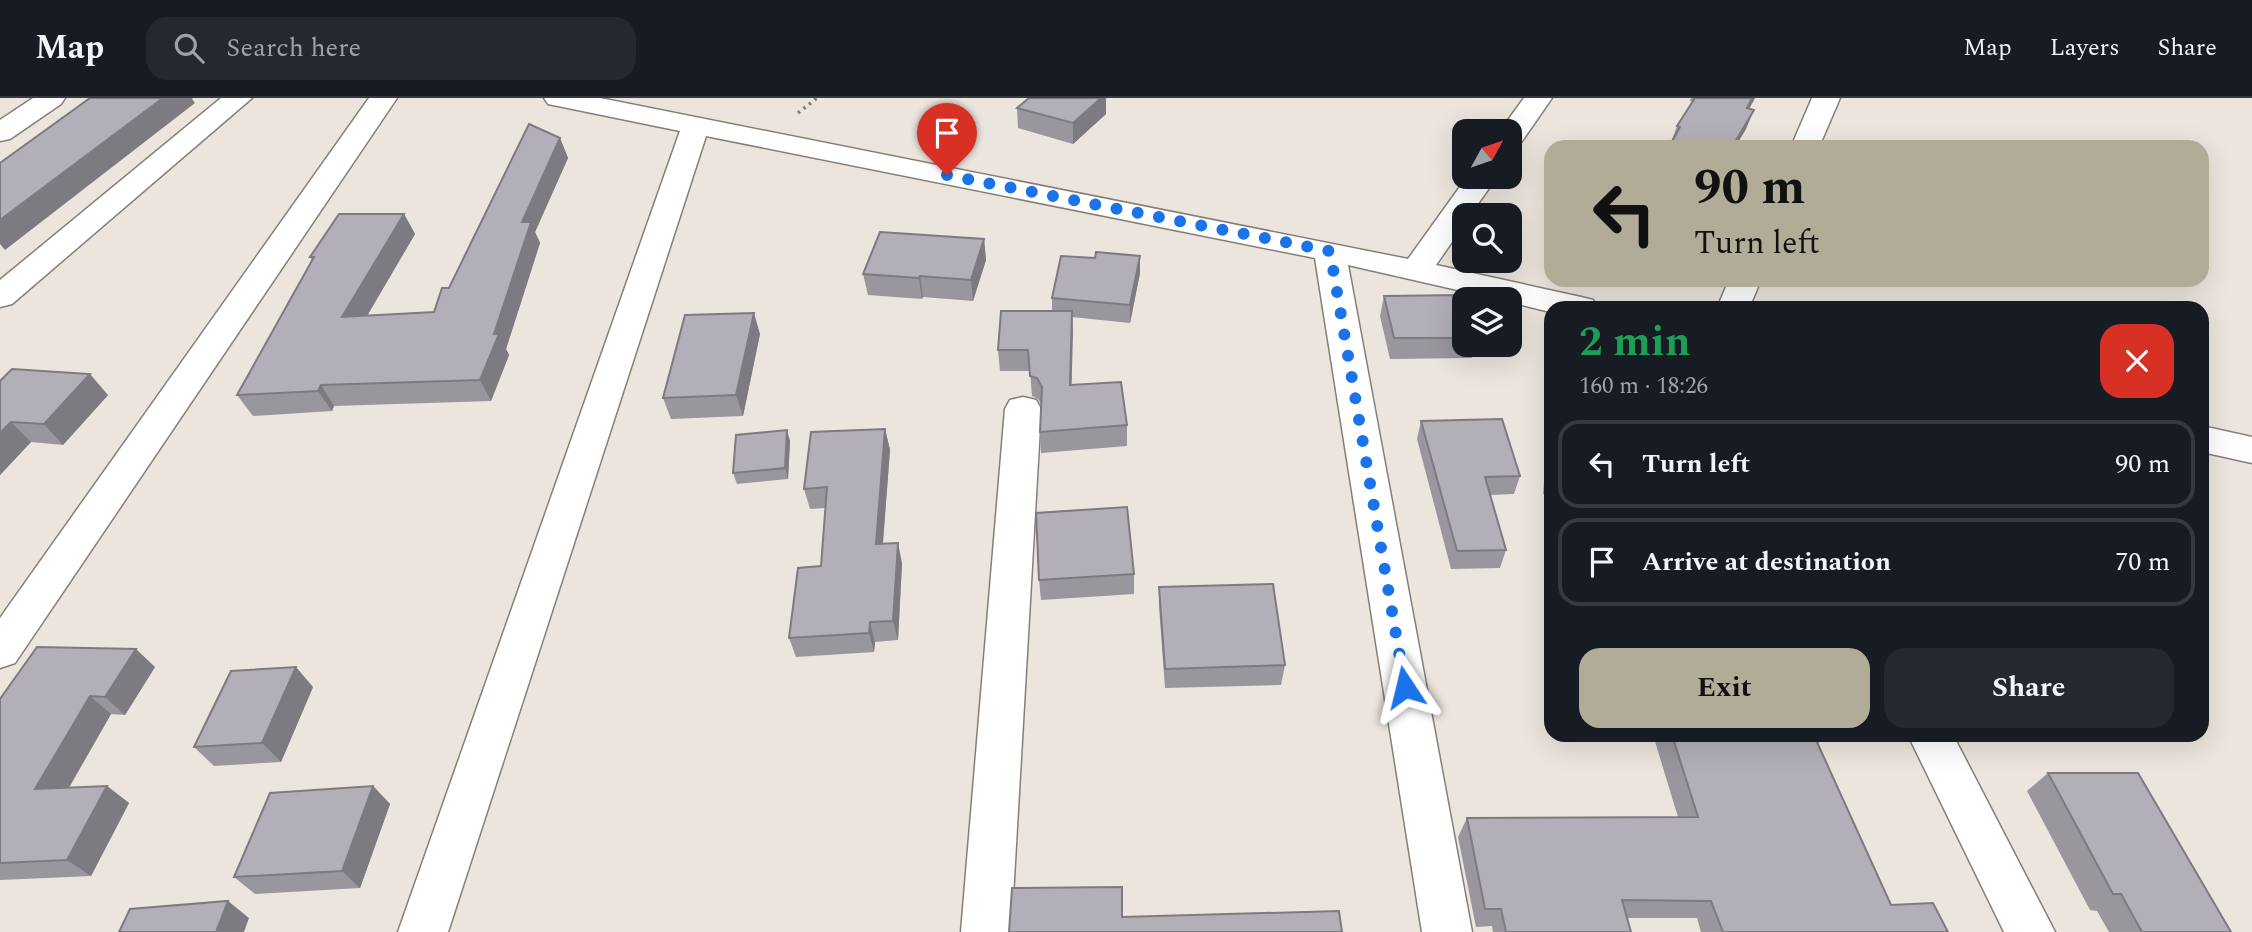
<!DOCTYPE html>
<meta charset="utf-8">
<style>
:root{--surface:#171b24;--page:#242831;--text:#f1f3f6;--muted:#9ea1a6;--line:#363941;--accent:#b0ac97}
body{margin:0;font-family:Spectral,serif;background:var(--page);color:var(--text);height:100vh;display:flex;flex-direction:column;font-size:26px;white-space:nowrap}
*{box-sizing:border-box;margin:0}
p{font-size:23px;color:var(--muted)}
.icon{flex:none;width:38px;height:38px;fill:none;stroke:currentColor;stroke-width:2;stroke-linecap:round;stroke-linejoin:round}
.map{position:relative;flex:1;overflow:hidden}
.details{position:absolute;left:1544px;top:203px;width:665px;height:441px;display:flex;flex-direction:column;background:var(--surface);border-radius:21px;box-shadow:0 7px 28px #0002}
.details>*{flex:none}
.guide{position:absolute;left:1544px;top:42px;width:665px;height:147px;border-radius:21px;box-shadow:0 7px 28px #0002;background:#b0ac97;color:#111;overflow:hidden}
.needle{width:46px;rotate:50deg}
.buttons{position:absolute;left:1452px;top:21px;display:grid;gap:14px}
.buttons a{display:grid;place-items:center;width:70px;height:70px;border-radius:14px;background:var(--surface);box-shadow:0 7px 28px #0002;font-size:35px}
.pin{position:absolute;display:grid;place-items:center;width:60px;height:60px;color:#fff;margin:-72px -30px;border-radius:50% 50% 50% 0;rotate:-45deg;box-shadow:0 0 7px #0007}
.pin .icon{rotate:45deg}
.me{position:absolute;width:77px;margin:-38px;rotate:350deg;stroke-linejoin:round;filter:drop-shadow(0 0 5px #0008)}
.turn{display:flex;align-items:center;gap:24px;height:147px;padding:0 35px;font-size:32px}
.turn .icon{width:91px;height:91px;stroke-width:2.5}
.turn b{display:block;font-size:49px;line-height:60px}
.round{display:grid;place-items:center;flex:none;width:74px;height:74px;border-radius:21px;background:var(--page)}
.headline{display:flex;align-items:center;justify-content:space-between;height:119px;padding:0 35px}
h1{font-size:42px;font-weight:700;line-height:52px;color:#1e9e55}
.button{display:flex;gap:14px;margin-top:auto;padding:14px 35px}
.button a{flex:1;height:80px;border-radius:21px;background:var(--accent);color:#111;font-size:28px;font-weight:700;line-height:80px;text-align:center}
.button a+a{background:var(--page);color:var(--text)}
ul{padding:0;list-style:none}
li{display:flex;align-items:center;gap:21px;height:88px;margin:0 14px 10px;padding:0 21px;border:4px solid var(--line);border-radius:21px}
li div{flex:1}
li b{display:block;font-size:26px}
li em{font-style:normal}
header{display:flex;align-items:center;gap:42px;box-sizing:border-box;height:98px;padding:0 35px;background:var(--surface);border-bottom:2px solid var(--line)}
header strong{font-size:33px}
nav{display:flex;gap:38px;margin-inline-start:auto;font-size:24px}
.search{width:490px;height:63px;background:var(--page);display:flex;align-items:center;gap:18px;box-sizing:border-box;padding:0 24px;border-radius:21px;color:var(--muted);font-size:26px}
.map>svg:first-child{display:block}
</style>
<header>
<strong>Map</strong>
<div class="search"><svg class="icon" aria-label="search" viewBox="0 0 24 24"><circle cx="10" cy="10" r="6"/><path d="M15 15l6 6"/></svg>Search here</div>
<nav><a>Map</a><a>Layers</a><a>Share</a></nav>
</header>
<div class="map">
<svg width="2252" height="834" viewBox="0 0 2252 834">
<rect width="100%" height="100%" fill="#ebe5dd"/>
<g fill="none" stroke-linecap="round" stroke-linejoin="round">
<g stroke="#857f79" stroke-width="3">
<path id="minor" d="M33 0H65L61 6 10 41 0 43V22Z
M221 0H252L12 206 0 209V182Z
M544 0H600L1408 161 1467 79H1497L1470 117H1465V125L1436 167 1581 199 1593 202 1597 210H1550V214L1510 204V201H1497L1348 167 1472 834H1422L1315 160 706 38 448 834H398L680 33 558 8 548 6Z
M1524 0H1552L1520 46 1510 48V33H1500Z
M1812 0H1840L1819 49H1791Z
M1729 182H1761L1749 210H1717Z
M1023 299 1036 302 1041 311 1011 834H961L1005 311 1010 302Z
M2202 328 2252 339V365L2202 354Z
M1908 637H1953L2055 834H2004Z"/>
</g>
<g stroke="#857f79" stroke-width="3">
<path id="tertiary" d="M369 0H397L15 565 0 570V520Z"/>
</g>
<path stroke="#817d78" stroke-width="3.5" stroke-dasharray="2.5 4.5" stroke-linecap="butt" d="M798 15 817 0"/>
<use href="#minor" fill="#fff" fill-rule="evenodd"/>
<use href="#tertiary" fill="#fff" fill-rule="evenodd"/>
</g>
<path fill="#99969e" d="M1691 0H1755L1749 11 1746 31 1735 49H1669L1677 28 1693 4 1690 3Z
M1017 10 1106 16 1073 46 1018 30Z
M560 40 568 60 535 134 540 145 506 251 509 257 491 303 334 308 332 313 253 318 237 297 312 162 310 159 404 116 415 136 367 218 434 214 449 190Z
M984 141 986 162 973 203 923 199 922 201 868 197 863 176Z
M1140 175 1130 225 1072 219 1071 287 1127 327V348L1041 355 1040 334 1041 306 1038 301 1032 298 1030 273H1000L998 252 1052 213V200Z
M1871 182H1891L1888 187Z
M1384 198 1465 201V247H1476L1472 260 1390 261 1380 218Z
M760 236 743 318 671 321 663 300Z
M0 283 108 297 63 347 31 344 0 377Z
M1550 310V396H1543Z
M1421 323 1520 378 1514 396 1490 397 1506 452 1500 470 1451 471 1417 341Z
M885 331 890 352 883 446 902 465 898 542 875 544 874 554 796 559 789 540 821 468 825 410 810 411 804 391Z
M790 343 788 381 737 386 733 375Z
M1134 476V496L1041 502 1039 482Z
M1159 489 1285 567 1281 587 1165 590 1159 508Z
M155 569 125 617 111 616 69 690 107 688 129 705 91 778 0 782V601Z
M313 589 281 664 214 668 194 649Z
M1653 637H1818L1820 642 1818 646 1891 807 1948 834H1701L1697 820H1627L1631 834H1493L1492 828 1476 829 1458 739 1467 720 1678 719Z
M2048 675 2231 834H2109L2097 813 2090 812 2027 693Z
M373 688 390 706 360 790 255 796 234 779Z"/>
<path fill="#7d7a81" d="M163 0H193L192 1 195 5 5 152 0 146V122Z
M1101 0H1106V16L1073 46V25Z
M1752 0H1755L1739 29 1747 10Z
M1754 12 1746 31 1735 49H1732Z
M560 40 568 60 535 134 540 145 506 251 509 257 491 303 480 282 494 236 522 124Z
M404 116 415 136 354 240 342 219Z
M984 141 986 162 973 203 971 182Z
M1140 158V175L1130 225V207Z
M920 178 923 199 922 201 919 180Z
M1072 213 1073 234 1071 308 1070 287Z
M754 215 760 236 743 318 736 297Z
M90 276 108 297 63 347 44 326Z
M321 287 334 308 332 313 318 293Z
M11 324 31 344 0 377V335Z
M885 331 890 352 881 467 876 446Z
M787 332 790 343 788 381 785 370Z
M898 445 902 465 898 542 893 523Z
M870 524 875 544 874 554 869 535Z
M136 551 155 569 125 617 105 599Z
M296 569 313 589 281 664 262 645Z
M90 598 111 616 58 708 35 691Z
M107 688 129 705 91 778 67 762Z
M373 688 390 706 360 790 342 773Z
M228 803 249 820 244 834H216Z"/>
<path fill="#b2afb8" stroke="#7d7a81" stroke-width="2" d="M90 0H163L0 122V65Z
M1029 0H1101L1073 25 1017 10Z
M1695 0H1752L1747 10 1754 12 1732 49H1669L1680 29 1677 28Z
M529 26 560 40 522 124H531L494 236H499L480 282 321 287 318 293 237 297 314 159H310L339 116H404L342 219 434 214 442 190H449Z
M880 134 984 141 971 182 920 178 919 180 863 176Z
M1096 154 1140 158 1130 207 1052 200 1061 158 1095 160Z
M1465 197 1466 201H1465V240H1394L1384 198Z
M1001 213H1072L1070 287 1121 284 1127 327 1040 334 1042 289 1037 280 1030 278 1028 252H998Z
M754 215 736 297 663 300 685 217Z
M12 271 90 276 44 326 11 324 0 335V283Z
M1502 321 1520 378 1485 379 1506 452 1457 453 1421 323Z
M885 331 876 446 898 445 893 523 870 524 869 535 789 540 798 470 821 468 827 389 804 391 811 334Z
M787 332 785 370 733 375 736 337Z
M1127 409 1134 476 1039 482 1036 415Z
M1273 486 1285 567 1165 571 1159 489Z
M37 549 136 551 105 599 90 598 35 691 107 688 67 762 0 765V601Z
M296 569 262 645 194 649 231 573Z
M1672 637H1818L1820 642H1816L1891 807 1933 805 1948 834H1723L1711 803 1622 802 1631 834H1506L1501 811H1485L1467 720 1698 719Z
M2048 675H2138L2231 834H2142L2121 796H2113Z
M373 688 342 773 234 779 270 695Z
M1122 789V819L1339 813 1342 834H1009L1012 790Z
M228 803 216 834H119L130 811Z"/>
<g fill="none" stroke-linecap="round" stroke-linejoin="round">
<path stroke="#1a73e8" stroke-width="12" stroke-dasharray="0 21.6" d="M947 77 1330 153 1405 589"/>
</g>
</svg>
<div class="buttons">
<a><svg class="needle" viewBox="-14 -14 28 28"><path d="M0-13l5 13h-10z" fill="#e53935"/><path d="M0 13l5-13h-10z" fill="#9ea1a6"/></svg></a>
<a><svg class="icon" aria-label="search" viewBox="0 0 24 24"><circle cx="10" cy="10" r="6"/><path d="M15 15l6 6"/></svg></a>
<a><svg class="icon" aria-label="layers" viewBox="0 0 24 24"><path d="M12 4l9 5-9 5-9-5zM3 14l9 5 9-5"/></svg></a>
</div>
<div class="pin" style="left:947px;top:77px;background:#d93025"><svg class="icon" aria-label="arrive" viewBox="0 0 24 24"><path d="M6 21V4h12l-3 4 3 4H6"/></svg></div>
<svg class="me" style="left:1405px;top:589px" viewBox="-20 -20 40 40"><path d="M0-17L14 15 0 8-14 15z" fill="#1a73e8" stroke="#fff" stroke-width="4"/></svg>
<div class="guide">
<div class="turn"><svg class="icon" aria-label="left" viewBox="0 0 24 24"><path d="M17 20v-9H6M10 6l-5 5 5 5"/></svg><div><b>90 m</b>Turn left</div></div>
</div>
<section class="details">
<div class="headline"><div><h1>2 min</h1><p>160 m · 18:26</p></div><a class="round" style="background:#d93025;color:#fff"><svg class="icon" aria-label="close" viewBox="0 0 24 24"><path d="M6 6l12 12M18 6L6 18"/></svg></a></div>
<ul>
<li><svg class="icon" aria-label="left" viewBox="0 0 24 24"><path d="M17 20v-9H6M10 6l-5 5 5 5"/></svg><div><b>Turn left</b></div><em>90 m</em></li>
<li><svg class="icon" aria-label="arrive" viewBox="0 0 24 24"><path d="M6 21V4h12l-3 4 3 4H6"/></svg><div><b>Arrive at destination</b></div><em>70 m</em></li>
</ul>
<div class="button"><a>Exit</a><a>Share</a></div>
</section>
</div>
